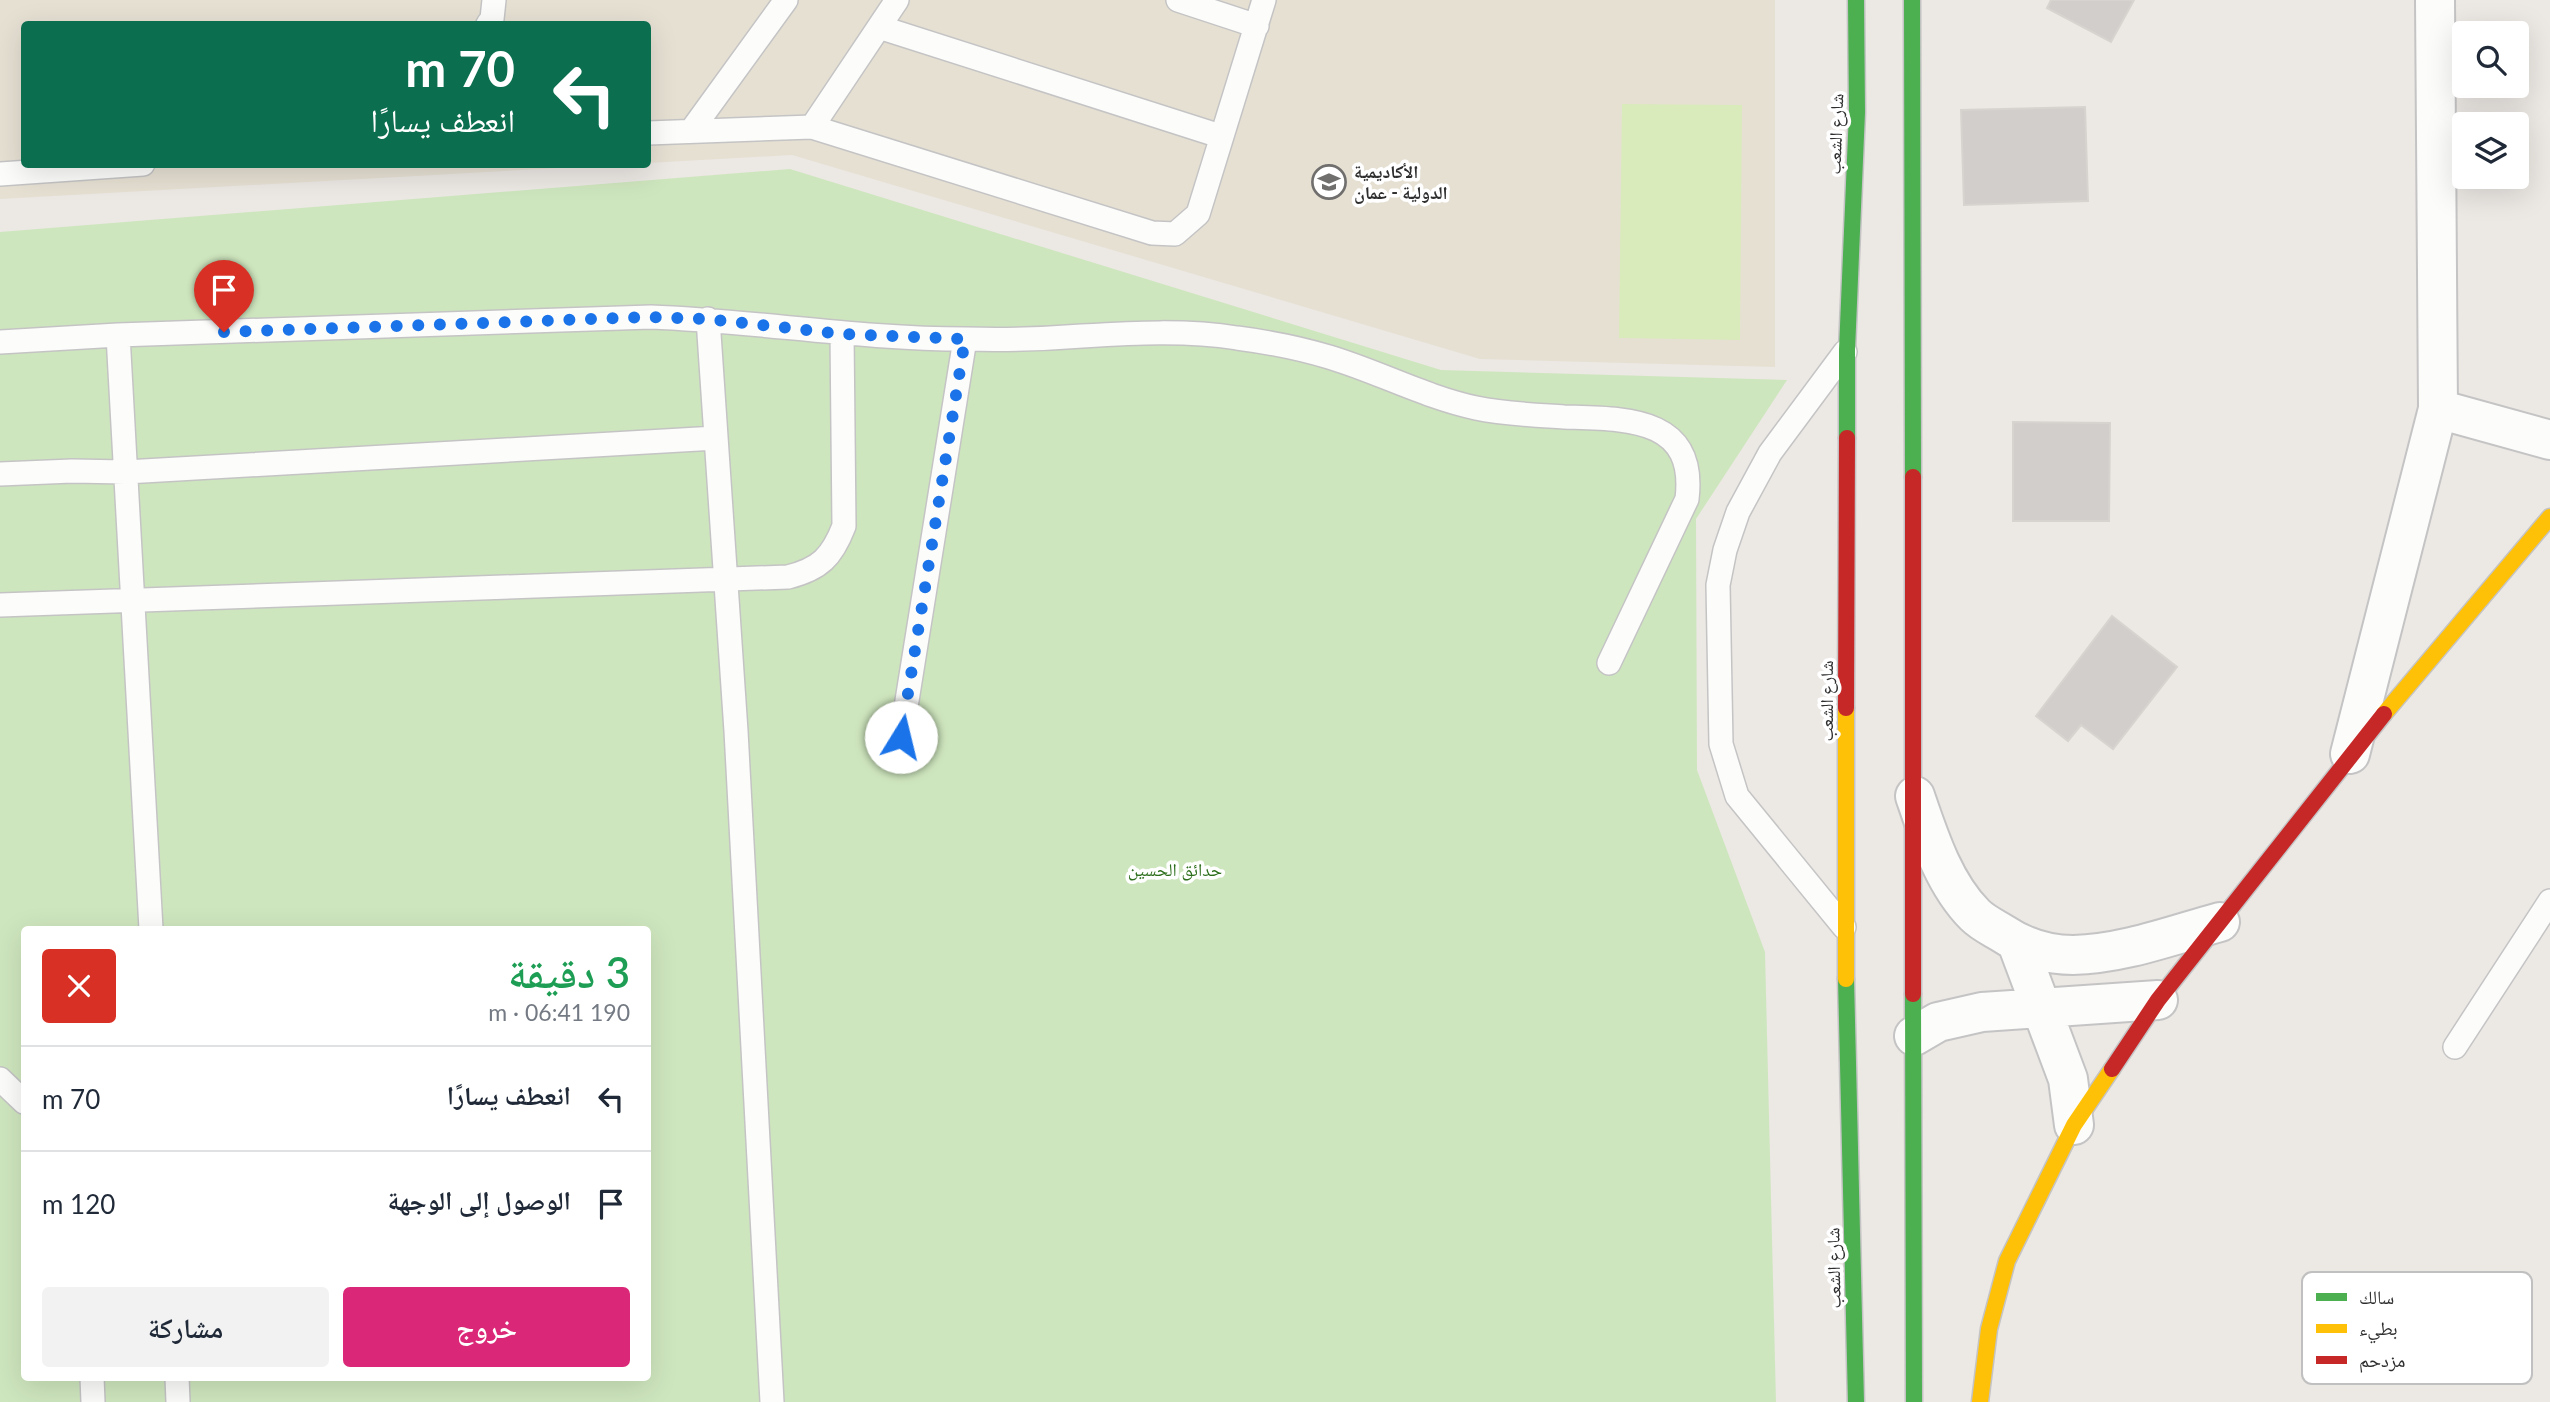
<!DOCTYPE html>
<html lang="ar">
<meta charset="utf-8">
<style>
:root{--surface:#fff;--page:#f2f2f3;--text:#1f2937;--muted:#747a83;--line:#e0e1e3;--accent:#db2777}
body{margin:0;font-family:Lato,"Noto Naskh Arabic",sans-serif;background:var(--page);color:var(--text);direction:rtl;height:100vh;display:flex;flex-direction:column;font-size:26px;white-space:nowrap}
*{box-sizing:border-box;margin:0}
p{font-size:23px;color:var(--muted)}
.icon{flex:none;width:38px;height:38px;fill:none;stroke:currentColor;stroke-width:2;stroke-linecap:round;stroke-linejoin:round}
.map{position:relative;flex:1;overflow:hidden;direction:ltr}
.sheet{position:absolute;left:21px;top:926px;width:630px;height:455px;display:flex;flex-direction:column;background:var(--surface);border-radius:7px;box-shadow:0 7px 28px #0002;direction:rtl}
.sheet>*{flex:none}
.guide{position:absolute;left:21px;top:21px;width:630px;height:147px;border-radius:7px;box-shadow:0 7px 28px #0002;direction:rtl;background:#0b6e4f;color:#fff;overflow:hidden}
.buttons{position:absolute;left:2452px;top:21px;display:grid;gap:14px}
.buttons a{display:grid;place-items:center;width:77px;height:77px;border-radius:7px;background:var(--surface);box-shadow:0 7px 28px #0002;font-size:35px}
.pin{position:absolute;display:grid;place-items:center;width:60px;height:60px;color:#fff;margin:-72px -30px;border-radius:50% 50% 50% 0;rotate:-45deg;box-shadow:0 0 7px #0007}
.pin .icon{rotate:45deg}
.me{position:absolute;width:77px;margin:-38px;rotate:9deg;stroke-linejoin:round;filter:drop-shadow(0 0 5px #0008)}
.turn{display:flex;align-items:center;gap:24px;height:147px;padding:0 21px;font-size:32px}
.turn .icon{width:91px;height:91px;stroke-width:2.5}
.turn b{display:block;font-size:49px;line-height:60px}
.round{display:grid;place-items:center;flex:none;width:74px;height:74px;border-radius:7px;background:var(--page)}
.head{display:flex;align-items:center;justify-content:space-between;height:119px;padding:0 21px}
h1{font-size:42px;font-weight:600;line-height:52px;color:#1e9e55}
.primary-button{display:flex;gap:14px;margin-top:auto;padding:14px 21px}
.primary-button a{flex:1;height:80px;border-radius:7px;background:var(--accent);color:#fff;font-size:28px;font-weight:600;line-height:80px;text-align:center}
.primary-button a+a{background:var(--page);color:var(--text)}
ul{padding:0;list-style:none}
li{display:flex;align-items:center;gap:21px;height:105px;padding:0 21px;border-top:2px solid var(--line)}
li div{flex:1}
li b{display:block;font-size:26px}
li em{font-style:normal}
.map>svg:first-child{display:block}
</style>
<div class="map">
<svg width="2550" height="1402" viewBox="0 0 2550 1402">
<rect width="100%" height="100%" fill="#ece8e4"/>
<path fill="#e6e0d3" d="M0 0H1775V367L1480 359 792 155 648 163V24H24V164L613 165 0 199Z"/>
<path fill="#cee6be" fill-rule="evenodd" d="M790 169 1441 370 1787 380 1696 519 1697 770 1765 952 1776 1402H0V232ZM24 929H648V1377H24Z"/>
<path fill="#d9eabb" d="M1622 104 1742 105 1740 340 1619 338Z"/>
<path fill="#d1cecb" stroke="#d7d4d0" stroke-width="2" d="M2051 0H2134L2111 42 2047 8Z
M2085 107 2088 201 1964 205 1961 110Z
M2013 422 2110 423 2109 521H2013Z
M2112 616 2177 667 2113 749 2081 725 2068 741 2036 716Z"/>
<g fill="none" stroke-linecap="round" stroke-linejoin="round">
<g stroke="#c5c4c5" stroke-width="26">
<path id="lane" d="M1178 0 1257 26
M488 24 492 19 494 0
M879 27 1220 136
M812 127 897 0
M691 131 786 0
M648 133 812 127 1152 233 1175 234 1198 214 1264 0
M0 174 143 164
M708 319 736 731 772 1402
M118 335 151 929
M0 342 118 335 651 317C756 321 860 339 966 339 1005 340 1044 339 1082 336 1134 333 1186 330 1237 338 1268 342 1299 348 1329 357 1379 372 1425 397 1476 408 1505 414 1535 415 1564 417 1625 419 1697 416 1687 499L1609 663
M0 474 72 471 126 472 716 438
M0 605 788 577C820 569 832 557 844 526L842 334
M901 738 965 339
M1844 927 1737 796 1721 744 1718 585 1725 550 1738 512 1770 453 1845 352
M2455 1047 2550 901
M0 1079 24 1102
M92 1377 93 1402
M177 1377 178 1402"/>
</g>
<g stroke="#c5c4c5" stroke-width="42">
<path id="street" d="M2438 409 2550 440
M2350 754 2438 409 2435 0
M1915 796C1929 837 1944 884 1975 915 1983 923 1994 928 2002 933 2023 947 2048 955 2073 955 2123 954 2173 935 2220 922
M2017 943 2068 1079 2074 1125
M1914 1036 1938 1022 1982 1012 2158 1000"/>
</g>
<g stroke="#c5c4c5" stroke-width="19">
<path id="fast" d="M1912 0 1913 477
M1847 438V350L1857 112 1856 0
M1846 979 1856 1402
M1913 994 1914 1402"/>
</g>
<g stroke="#c5c4c5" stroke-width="19">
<path id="slow" d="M1846 708V979
M2384 714 2550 517
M1980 1402 1989 1329 2007 1261 2074 1125 2112 1069"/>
</g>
<g stroke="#c5c4c5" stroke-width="19">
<path id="jam" d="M1913 477V994
M1846 708 1847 438
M2112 1069 2158 1000 2384 714"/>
</g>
<use href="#lane" stroke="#fcfcfb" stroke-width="23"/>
<use href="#street" stroke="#fcfcfb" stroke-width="38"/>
<use href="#fast" stroke="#4caf50" stroke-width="16"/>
<use href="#slow" stroke="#ffc107" stroke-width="16"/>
<use href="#jam" stroke="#c62828" stroke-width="16"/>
</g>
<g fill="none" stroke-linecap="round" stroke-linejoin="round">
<path stroke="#1a73e8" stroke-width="12" stroke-dasharray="0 21.6" d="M224 332 651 317 708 319 842 334 965 339 901 737"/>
</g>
<defs>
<g id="school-ring" transform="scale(1.75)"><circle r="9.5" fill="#fff" stroke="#706f6e" stroke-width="1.5"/><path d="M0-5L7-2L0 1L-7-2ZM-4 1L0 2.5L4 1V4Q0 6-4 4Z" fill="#706f6e"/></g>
</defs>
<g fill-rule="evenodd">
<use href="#school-ring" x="1329" y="182"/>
</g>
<g text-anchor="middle" stroke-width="7" stroke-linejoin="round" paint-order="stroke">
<g font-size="18" fill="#2e2e2e" stroke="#fff">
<text transform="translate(1836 134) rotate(-88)" y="6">شارع الشعب</text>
<text transform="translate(1827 701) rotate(-90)" y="6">شارع الشعب</text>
<text transform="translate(1834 1268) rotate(-91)" y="6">شارع الشعب</text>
</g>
<g font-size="18" font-weight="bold" fill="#2e2e2e" stroke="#fff" text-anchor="start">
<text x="1354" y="178">الأكاديمية<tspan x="1354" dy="21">الدولية - عمان</tspan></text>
</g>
<g font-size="18" fill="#2c6e1b" stroke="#fff">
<text x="1175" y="876">حدائق الحسين</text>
</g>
</g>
<rect x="2302" y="1272" width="230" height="112" rx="10" fill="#fff" stroke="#c0c0c0" stroke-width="2"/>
<rect x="2316" y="1293" width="31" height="8" fill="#4caf50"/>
<rect x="2316" y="1324" width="31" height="9" fill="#ffc107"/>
<rect x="2316" y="1356" width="31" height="8" fill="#c62828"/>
<g font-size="19" fill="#2e2e2e">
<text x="2359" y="1304">سالك</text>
<text x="2359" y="1335">بطيء</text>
<text x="2359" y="1367">مزدحم</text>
</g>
</svg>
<div class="buttons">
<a><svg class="icon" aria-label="search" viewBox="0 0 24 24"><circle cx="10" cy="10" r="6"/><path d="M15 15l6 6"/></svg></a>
<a><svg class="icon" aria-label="layers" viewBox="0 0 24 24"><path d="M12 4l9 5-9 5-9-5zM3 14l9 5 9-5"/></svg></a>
</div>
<div class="pin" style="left:224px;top:332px;background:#d93025"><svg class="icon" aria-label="arrive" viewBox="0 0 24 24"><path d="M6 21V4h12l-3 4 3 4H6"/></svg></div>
<svg class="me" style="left:901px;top:737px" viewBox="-20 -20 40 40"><circle r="19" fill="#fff"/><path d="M0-13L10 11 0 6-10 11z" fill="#1a73e8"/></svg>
<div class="guide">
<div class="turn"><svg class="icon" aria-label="left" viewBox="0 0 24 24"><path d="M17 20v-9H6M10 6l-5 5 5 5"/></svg><div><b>70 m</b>انعطف يسارًا</div></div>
</div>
<section class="sheet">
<div class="head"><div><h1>3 دقيقة</h1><p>190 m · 06:41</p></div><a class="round" style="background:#d93025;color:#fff"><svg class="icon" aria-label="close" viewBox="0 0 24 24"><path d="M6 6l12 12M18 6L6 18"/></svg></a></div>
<ul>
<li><svg class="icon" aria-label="left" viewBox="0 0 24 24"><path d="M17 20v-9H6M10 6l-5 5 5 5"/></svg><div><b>انعطف يسارًا</b></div><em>70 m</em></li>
<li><svg class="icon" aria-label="arrive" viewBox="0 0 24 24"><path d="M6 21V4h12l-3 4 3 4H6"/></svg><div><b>الوصول إلى الوجهة</b></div><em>120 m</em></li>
</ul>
<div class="primary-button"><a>خروج</a><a>مشاركة</a></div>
</section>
</div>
